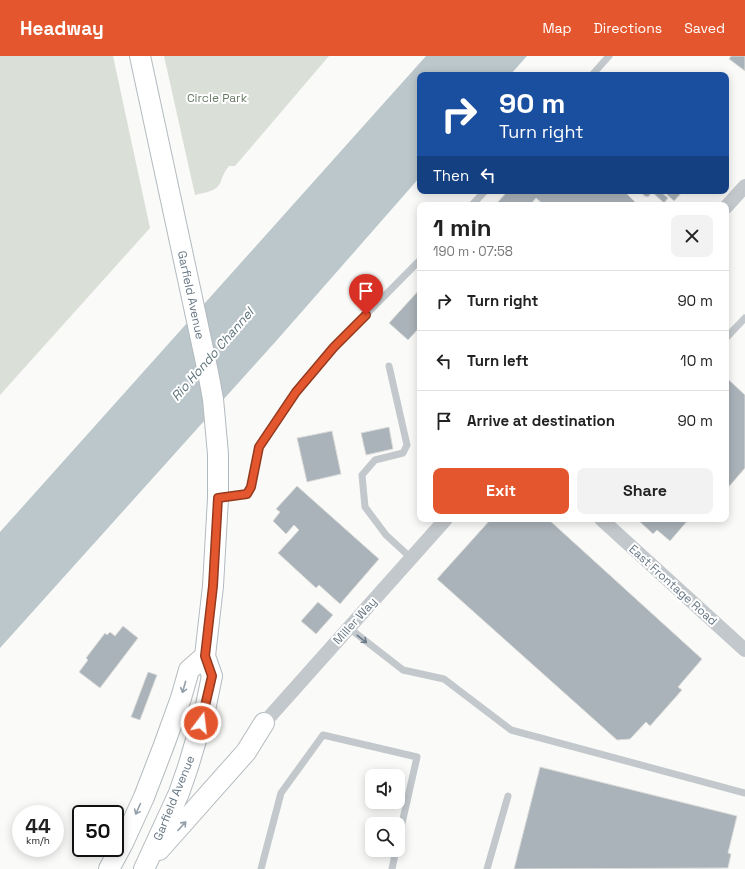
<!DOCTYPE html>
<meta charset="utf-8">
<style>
:root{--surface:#fff;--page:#f2f2f2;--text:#222;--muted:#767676;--line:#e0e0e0;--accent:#e4572e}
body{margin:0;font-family:"Space Grotesk",sans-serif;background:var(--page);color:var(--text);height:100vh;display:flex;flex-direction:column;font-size:15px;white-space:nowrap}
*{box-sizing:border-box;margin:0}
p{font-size:13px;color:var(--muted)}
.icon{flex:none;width:22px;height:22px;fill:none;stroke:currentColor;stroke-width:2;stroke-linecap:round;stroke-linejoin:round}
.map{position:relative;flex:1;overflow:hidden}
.panel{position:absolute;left:417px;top:146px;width:312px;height:320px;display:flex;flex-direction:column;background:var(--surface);border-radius:8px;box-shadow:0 2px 10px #0003}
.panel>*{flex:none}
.top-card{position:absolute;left:417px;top:16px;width:312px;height:122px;border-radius:8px;box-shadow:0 2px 10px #0003;background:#1a4fa0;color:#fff;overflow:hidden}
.fabs{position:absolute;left:365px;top:713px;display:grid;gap:8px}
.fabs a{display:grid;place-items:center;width:40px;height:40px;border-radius:8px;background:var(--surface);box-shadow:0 2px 10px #0003;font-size:20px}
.speed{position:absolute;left:12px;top:749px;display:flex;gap:8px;font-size:20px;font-weight:700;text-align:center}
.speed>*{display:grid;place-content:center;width:52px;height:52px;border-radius:50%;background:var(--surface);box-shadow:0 2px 10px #0003;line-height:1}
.speed small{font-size:10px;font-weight:400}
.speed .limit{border:2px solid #111;border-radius:6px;background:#fff;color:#111}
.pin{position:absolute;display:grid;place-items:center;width:34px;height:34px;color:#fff;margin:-41px -17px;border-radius:50% 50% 50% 0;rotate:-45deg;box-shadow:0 0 4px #0007}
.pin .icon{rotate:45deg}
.me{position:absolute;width:44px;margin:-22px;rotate:15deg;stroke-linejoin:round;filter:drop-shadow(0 0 3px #0008)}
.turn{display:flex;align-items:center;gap:14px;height:84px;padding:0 16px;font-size:18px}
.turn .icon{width:52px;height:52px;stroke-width:2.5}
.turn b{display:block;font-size:28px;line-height:34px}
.then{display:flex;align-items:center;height:38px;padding:0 16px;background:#0003;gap:8px;font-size:15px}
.round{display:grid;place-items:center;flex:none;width:42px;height:42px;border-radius:8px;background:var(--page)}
.head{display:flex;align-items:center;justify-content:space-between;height:68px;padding:0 16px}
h1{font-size:24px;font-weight:600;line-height:30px}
.button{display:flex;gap:8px;margin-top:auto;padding:8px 16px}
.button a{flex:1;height:46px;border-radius:8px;background:var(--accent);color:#fff;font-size:16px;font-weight:600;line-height:46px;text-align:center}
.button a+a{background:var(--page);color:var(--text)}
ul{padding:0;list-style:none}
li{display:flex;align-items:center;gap:12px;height:60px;padding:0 16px;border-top:1px solid var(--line)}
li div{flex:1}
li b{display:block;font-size:15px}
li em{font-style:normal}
header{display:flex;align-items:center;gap:24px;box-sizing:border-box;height:56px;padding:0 20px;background:var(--accent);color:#fff}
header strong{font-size:19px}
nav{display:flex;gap:22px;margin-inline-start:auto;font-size:14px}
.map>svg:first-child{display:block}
</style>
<header>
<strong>Headway</strong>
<nav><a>Map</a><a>Directions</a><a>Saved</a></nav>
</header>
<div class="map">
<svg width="745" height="813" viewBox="0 0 745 813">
<rect width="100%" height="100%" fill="#fafaf8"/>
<path fill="#dadfd7" d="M0 0H113L150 172 0 339Z
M164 0H329L235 110H229C225 115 223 119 221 125 217 136 206 136 195 139Z"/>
<path fill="#bbc7cb" d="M426 0H527L510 19H420V121L277 284 0 592V476Z"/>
<path fill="#aab3b9" stroke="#dcdcda" d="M731 0H745V15L729 3Z
M508 135H628L626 137 638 149H543V148L536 142 530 149H495Z
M639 135H660L668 142 664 147 652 136 648 141 646 140V141Z
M663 135H683L674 145Z
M420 233V271L408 284 389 267Z
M729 324 745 339V412L726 434V328Z
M389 371 393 393 366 399 361 377Z
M332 375 341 418 307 426 297 382Z
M297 430 379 503 340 548 319 529 316 532 278 497 299 474 294 469 286 478 273 465 280 456 276 453Z
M491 463H548L702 603 678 631 682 634 650 670 646 666 630 683 617 684 437 523Z
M637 463H689L670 485 657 474 653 478Z
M318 546 333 559 316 578 301 565Z
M123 570 138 582 100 632 79 616 88 604 86 602 105 577 107 579 110 576 115 580Z
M148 616 157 619 140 664 131 661Z
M540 711 737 760 728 797 731 798 728 812 514 813Z"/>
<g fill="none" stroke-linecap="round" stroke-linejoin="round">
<g stroke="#b3babf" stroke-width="22">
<path id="secondary" d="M140 0 208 316 213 343 218 398V442L213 530 205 600 212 620 205 654 188 711 179 737 144 813
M159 794 246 696 264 667
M109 813 123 787 144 741 164 689 181 642 189 614 205 600"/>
</g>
<path stroke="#c3c8cc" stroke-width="7" d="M592 19 609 0
M472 149 485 135
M726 282 745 262
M389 310 407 389 403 397 375 404 362 419 365 451 386 479 411 502
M219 442 247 438 251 431 259 391 296 337 334 291 420 204
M349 572 403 614 444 623 511 674 745 737
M261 813 281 737 323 679 417 701 398 785
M392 813 396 794
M487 813 508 740"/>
<path stroke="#c3c8cc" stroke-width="14" d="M726 151 745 130
M601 463 745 594
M264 667 446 463"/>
<use href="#secondary" stroke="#fff" stroke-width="20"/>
</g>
<defs><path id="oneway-shaft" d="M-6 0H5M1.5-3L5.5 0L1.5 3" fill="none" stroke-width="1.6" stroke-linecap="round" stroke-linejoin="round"/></defs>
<use stroke="#6a7a87" href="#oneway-shaft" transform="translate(362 583) rotate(38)"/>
<g stroke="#939fa8">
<use href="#oneway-shaft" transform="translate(184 631) rotate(106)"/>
<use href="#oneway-shaft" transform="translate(138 753) rotate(114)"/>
<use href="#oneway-shaft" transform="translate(182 770) rotate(-48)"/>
</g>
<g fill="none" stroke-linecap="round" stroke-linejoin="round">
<g stroke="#94391e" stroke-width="10">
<path id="route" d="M201 667 212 620 205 600 213 530 218 442 247 438 251 431 259 391 296 336 334 291 366 259"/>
</g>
<use href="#route" stroke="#e4572e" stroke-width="7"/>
</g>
<g text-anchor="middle" stroke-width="4" stroke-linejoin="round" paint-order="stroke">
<g font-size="12" fill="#687a64" stroke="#fff">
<text x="217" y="46">Circle Park</text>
</g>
<g font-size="12" fill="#657683" stroke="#fff">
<text transform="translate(191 239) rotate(78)" y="4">Garfield Avenue</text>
<text transform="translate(673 529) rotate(42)" y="4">East Frontage Road</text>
<text transform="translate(355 565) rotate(-48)" y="4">Miller Way</text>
<text transform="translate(174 742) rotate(-68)" y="4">Garfield Avenue</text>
</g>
<g font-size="13" font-style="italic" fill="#60757c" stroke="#fff">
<text transform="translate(212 298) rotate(-49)" y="5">Rio Hondo Channel</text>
</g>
</g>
</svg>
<div class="fabs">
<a><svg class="icon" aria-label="sound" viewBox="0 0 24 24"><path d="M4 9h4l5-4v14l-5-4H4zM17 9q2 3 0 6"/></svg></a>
<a><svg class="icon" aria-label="search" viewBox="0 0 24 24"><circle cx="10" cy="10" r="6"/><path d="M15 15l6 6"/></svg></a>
</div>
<div class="speed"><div>44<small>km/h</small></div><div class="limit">50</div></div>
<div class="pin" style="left:366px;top:259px;background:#d93025"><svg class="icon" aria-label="arrive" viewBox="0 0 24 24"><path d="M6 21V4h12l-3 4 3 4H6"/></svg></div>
<svg class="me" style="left:201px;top:667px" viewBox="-20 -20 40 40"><circle r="17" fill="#e4572e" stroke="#fff" stroke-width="3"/><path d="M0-11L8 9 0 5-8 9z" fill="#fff"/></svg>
<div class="top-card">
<div class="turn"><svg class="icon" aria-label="right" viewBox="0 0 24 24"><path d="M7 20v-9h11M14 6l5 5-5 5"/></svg><div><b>90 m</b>Turn right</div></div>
<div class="then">Then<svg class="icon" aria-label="left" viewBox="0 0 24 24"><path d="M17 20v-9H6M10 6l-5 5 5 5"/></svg></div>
</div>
<section class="panel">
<div class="head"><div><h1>1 min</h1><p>190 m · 07:58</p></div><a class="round"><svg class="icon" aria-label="close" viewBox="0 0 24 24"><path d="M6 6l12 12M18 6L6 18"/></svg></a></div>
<ul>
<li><svg class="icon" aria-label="right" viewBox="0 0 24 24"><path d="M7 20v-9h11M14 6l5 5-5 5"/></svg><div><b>Turn right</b></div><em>90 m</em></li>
<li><svg class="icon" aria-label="left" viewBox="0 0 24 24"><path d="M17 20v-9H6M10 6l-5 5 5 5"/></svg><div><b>Turn left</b></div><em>10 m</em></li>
<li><svg class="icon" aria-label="arrive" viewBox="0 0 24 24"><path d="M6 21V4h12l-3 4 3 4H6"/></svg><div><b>Arrive at destination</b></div><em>90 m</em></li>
</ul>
<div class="button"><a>Exit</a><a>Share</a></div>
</section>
</div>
